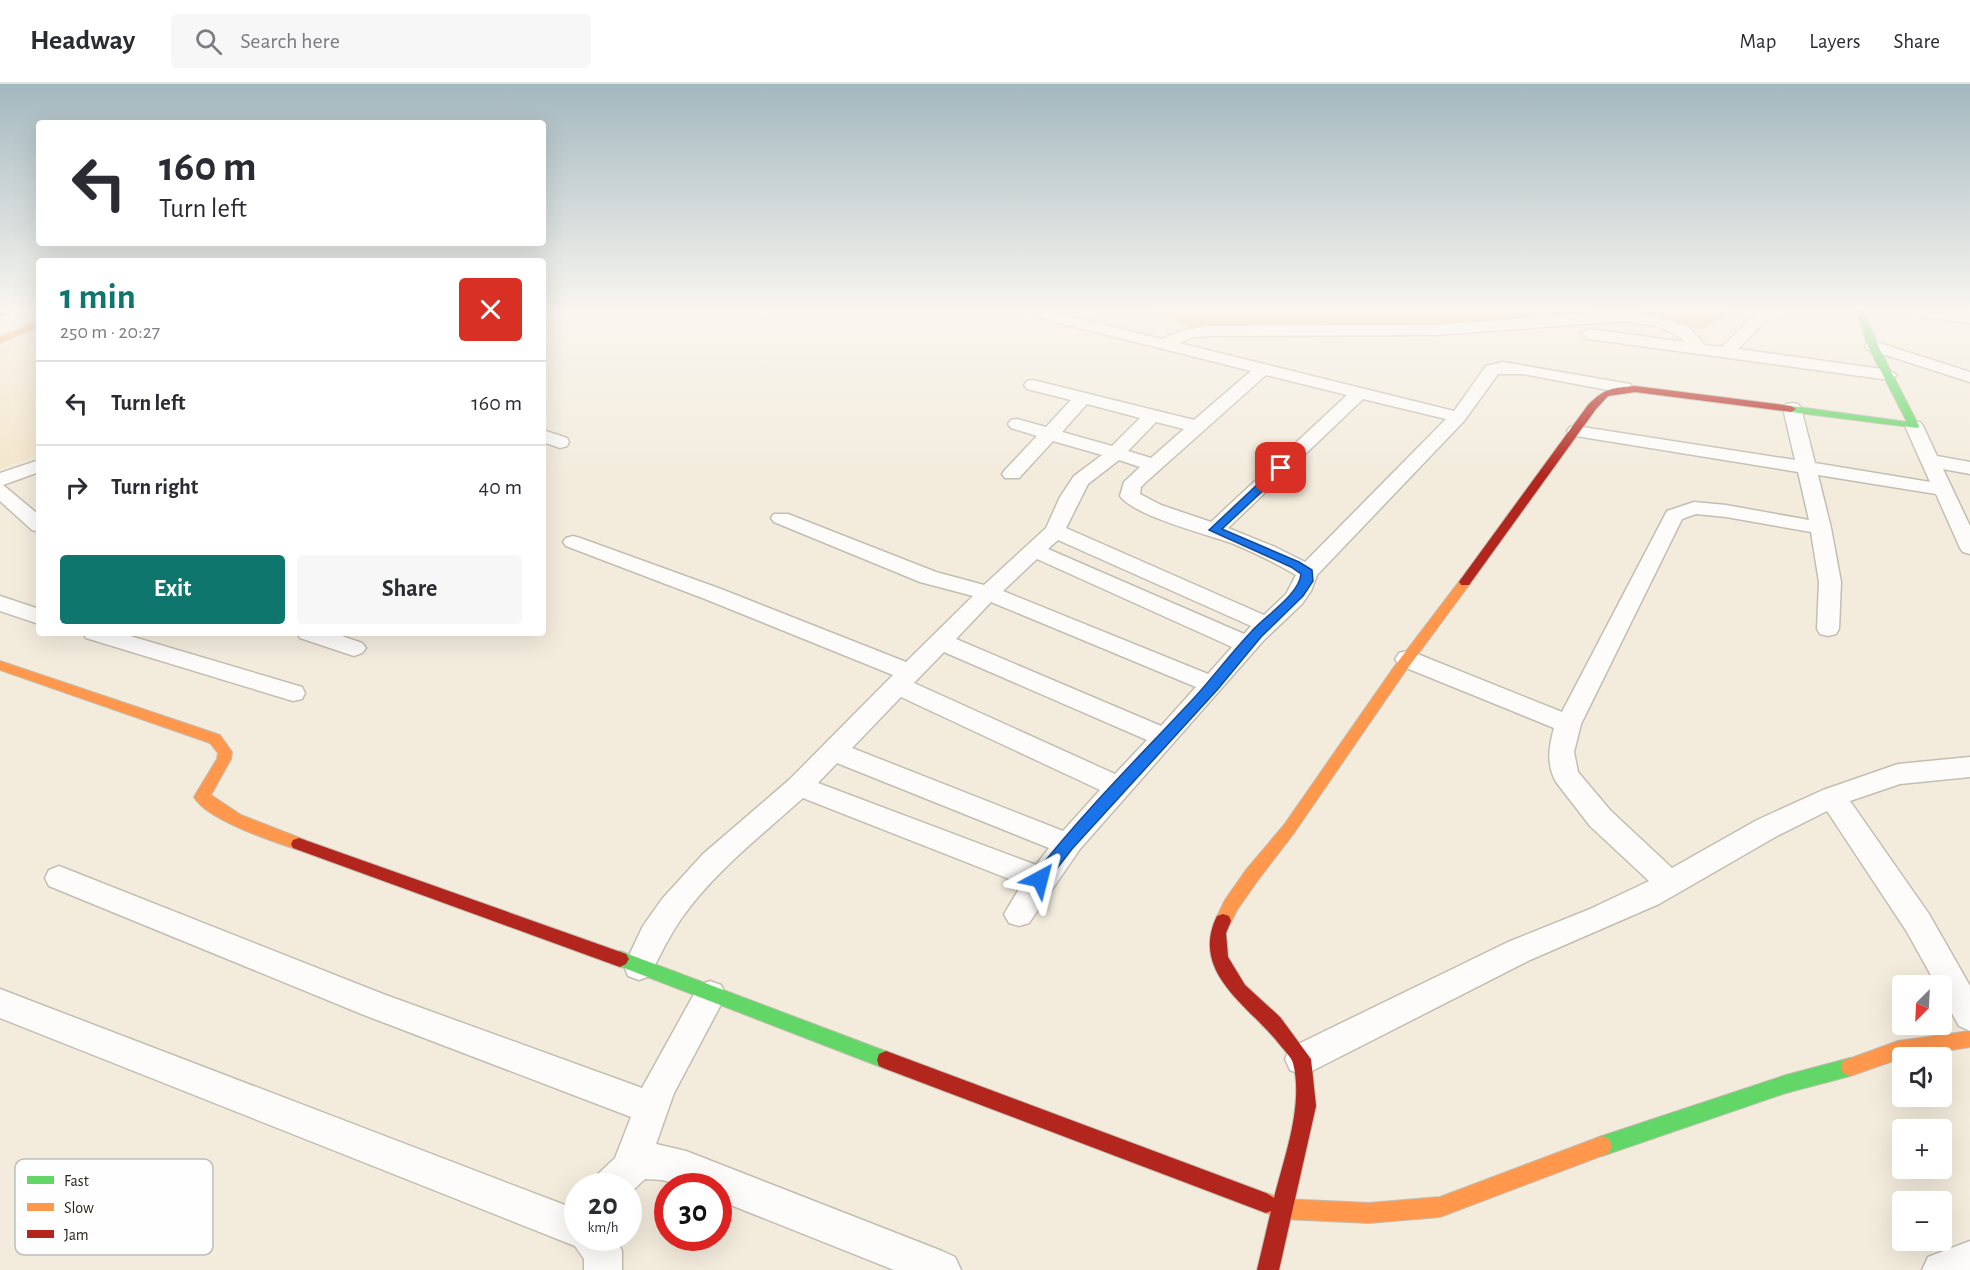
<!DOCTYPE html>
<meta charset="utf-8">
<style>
:root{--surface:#fff;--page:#f7f7f7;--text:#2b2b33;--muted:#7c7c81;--line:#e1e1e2;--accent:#0f766e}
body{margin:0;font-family:"Alegreya Sans",sans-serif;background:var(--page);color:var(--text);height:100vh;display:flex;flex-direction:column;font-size:22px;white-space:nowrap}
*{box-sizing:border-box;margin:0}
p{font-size:20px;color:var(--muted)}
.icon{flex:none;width:33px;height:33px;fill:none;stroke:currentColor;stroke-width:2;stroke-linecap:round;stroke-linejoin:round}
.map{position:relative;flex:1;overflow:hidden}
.sheet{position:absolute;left:36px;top:174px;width:510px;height:378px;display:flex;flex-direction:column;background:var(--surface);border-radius:6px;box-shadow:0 6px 24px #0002}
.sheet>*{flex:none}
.top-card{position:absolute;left:36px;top:36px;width:510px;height:126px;border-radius:6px;box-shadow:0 6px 24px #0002;background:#fff;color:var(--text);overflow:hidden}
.needle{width:39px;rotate:204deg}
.buttons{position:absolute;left:1892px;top:891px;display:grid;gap:12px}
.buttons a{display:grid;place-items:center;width:60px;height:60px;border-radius:6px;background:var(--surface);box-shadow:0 6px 24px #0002;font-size:30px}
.speed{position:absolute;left:564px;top:1089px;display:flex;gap:12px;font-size:30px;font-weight:700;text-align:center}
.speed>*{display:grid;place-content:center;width:78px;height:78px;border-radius:50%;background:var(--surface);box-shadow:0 6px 24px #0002;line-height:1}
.speed small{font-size:15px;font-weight:400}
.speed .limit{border:9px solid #d22;background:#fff;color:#111}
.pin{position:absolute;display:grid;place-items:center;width:51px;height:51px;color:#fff;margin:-26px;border-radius:12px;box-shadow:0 3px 9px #0006}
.me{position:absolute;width:66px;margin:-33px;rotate:38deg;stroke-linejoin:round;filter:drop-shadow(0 0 4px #0008)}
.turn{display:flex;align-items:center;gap:21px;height:126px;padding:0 24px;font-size:27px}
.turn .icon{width:78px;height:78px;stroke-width:2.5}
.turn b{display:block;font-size:42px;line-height:51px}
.round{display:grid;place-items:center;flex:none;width:63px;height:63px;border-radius:6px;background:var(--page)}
.summary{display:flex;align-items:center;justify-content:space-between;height:102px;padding:0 24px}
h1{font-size:36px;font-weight:600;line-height:45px;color:var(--accent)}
.action{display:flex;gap:12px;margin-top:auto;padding:12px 24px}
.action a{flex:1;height:69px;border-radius:6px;background:var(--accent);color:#fff;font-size:24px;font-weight:600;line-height:69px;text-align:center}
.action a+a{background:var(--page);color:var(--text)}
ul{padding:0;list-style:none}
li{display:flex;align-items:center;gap:18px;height:84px;padding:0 24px;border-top:2px solid var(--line)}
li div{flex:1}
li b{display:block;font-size:22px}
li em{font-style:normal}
header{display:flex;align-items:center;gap:36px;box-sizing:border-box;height:84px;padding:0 30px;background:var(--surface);border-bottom:2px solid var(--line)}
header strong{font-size:28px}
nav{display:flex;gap:33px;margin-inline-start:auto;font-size:21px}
.search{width:420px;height:54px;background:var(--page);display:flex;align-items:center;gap:15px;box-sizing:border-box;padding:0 21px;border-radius:6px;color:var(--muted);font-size:22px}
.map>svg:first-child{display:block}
</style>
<header>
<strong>Headway</strong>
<div class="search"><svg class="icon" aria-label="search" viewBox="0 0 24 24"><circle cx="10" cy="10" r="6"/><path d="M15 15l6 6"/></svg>Search here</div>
<nav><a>Map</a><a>Layers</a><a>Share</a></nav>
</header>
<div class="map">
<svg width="1970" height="1186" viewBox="0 0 1970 1186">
<rect width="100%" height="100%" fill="#f3ecdd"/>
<path fill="#f4e6cc" d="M39 246V371L0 385V264Z"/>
<path fill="#ddbf82" d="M1148 225H1735L1701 246 1639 230 1590 229 1536 235 1407 242 1195 246Z"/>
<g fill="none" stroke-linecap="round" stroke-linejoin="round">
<g stroke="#c3beb2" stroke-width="3">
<path id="street" d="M1013 225H1040L1161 255 1185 246 1210 242 1435 241 1624 227 1658 233 1688 243 1705 261 1722 263 1761 225H1777L1738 265 1889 286 1897 291 1889 296 1589 255 1581 250 1589 245 1685 258C1669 242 1645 240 1624 237L1435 251 1210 252 1194 253 1179 259 1454 327 1486 282 1503 278 1624 299 1630 300 1633 304 1630 308 1624 309 1523 290H1498L1464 337 1317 491 1311 507 1302 520 1264 556 1080 765 1029 839 1019 842 1009 839 1004 830 1022 800 803 714C761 752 714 788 681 835 669 853 659 872 650 892L639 896 628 892 624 882 643 842 662 815 703 770 790 695 893 591 705 515 566 462 563 458 566 454 573 452 580 454 721 505 906 578 973 512 920 498 774 438 771 434 774 430H788L936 488 984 501 1046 444 1060 413 1074 392 1102 371 1053 357 1019 394H1005L1002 390 1005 386 1037 352 1011 344 1008 340 1011 336 1017 335 1046 343 1071 316 1027 305 1024 301 1027 297 1033 296 1194 336 1251 287 1015 228ZM1266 291 1347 311 1211 438 1161 421 1140 410 1141 403 1146 398ZM1363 315 1446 335 1305 478 1275 463 1228 444ZM1087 320 1140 334 1112 362 1062 348ZM1156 338 1184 345 1151 374 1128 367ZM1119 376 1140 383 1124 398 1120 412C1134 432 1209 451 1234 460 1255 469 1276 479 1296 491L1286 510 1264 531 1066 444 1088 400ZM1058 456 1251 542 1244 550 1048 465ZM1037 475 1232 563 1208 590 1003 507ZM991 518 1196 603 1161 642 956 555ZM944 568 1147 656 1115 690 914 599ZM901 613 1100 706 1063 747 852 664ZM837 679 1049 764 1036 781 818 699Z
M1902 225H1943L1970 229V239L1909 230Z
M1873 257 1970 288V298L1867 265 1865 262 1867 259Z
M1792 319 1798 320 1801 324 1815 379 1930 398 1905 342 1908 338H1920L1923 342 1937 372 1970 378V390L1943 385 1970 442V470L1963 468 1960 464 1936 410 1818 391 1831 444 1841 498 1839 545 1836 550 1828 552 1820 550 1817 545 1819 498 1811 448 1726 433 1696 430 1682 435 1581 640 1574 668 1578 688 1610 726 1672 784 1757 736 1823 706 1898 680 1970 673V693L1900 700 1850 717 1929 830 1970 902V947L1959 942 1941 910V902H1937L1907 848 1827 727 1777 752 1659 820 1530 876 1314 986 1302 991 1290 986 1285 975 1290 964 1508 858 1590 825 1649 797 1590 742 1556 698C1546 680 1549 663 1554 644L1399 581 1395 575 1399 569 1407 567 1415 569 1562 628 1667 427 1694 418 1726 421 1809 436 1798 388 1576 352 1570 351 1567 347 1570 343 1576 342 1795 376 1783 324 1786 320Z
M543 346 567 354 569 358 567 362 560 364 543 358Z
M39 376V388L3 401 39 431V448L32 446 0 417V389Z
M0 512 39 525V540L0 527Z
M83 549H120L302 603 305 609 302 615 293 617 86 554Z
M297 549H333L362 559 366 564 362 569 354 572 300 554Z
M59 782 383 910 642 1004 699 901 710 897 721 901 726 911 674 1009 656 1060 686 1067 942 1167 955 1173 961 1186H894L718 1116V1102H685L662 1096 645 1095 628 1111V1102H594L599 1089 615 1074 631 1033 364 931 49 802 45 794 49 786Z
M0 905 578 1126V1154H616L622 1167V1186H584V1175L575 1162 0 934Z
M1970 1157V1186H1922L1928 1173Z"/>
</g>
<g stroke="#c3beb2" stroke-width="2">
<path id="fast" d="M1855 225H1863L1878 262 1919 342 1918 344 1791 328 1786 325 1791 322 1907 338 1868 262Z
M620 867 893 970 895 976 893 982 886 985 614 880 611 875 614 870Z
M1850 974 1857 977 1859 983 1857 989 1850 992 1786 1009 1602 1072 1595 1069 1592 1062 1595 1055 1602 1052 1786 991Z"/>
</g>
<g stroke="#c3beb2" stroke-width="2">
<path id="slow" d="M39 236V242L0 259V253Z
M1465 494 1469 495 1471 498 1469 501 1404 589 1294 749 1258 796 1237 826 1229 842 1223 844 1217 842 1215 837 1225 816 1246 786 1284 741 1394 583 1461 495Z
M0 577 220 651 232 668 231 675 211 711 241 731 305 756 307 760 305 764 299 766C274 758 207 736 194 713L217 675 218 669 210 659 0 586Z
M1970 947V963L1902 974 1850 992 1843 989 1841 983 1843 977 1898 957Z
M1602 1052 1609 1055 1612 1062 1609 1069 1440 1133 1369 1139 1283 1135 1259 1126 1256 1119 1259 1112 1266 1109 1283 1115 1369 1119 1440 1113Z"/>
</g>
<g stroke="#c3beb2" stroke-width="2">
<path id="jam" d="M14 225 13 227 0 232V226Z
M1635 302 1791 322 1796 325 1791 328 1635 308 1608 312 1596 325 1469 501H1461L1459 498 1461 495 1588 321C1605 304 1612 304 1635 302Z
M299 754 626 870 629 875 626 880 620 883 293 764 291 760 293 756Z
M1223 830 1229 832 1231 837 1226 849 1228 873 1245 901 1280 933 1311 975 1316 1022 1279 1186H1257L1271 1127 1266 1129 886 985 879 982 877 976 879 970 886 967 1266 1109 1274 1114C1284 1074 1304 1021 1293 979 1291 973 1284 966 1280 961 1250 922 1189 889 1217 832Z"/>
</g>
<use href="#street" fill="#fdfcfa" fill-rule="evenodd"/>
<use href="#fast" fill="#63d668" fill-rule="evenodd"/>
<use href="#slow" fill="#ff974d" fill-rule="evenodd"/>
<use href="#jam" fill="#b3261e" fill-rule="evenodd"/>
</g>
<linearGradient id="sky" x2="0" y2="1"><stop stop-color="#a3b8bf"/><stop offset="0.58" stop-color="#faf6f0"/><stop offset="1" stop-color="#faf6f0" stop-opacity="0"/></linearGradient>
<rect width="1970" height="391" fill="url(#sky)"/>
<path fill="#1a73e8" stroke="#114b97" stroke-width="1.5" d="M1281 381 1285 382V386L1222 445 1299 478 1312 486 1313 497 1303 512 1261 553 1218 605 1072 765 1045 800 1040 802 1034 800 1031 795 1034 791C1083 728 1140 672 1194 614 1214 592 1231 569 1251 548 1265 532 1299 511 1301 490L1291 483 1209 446 1277 382Z"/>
<rect x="15" y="1075" width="198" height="96" rx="9" fill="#fefefe" stroke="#bfbdba" stroke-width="1.5"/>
<rect x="27" y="1092" width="27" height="8" fill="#63d668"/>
<rect x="27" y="1119" width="27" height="8" fill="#ff974d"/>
<rect x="27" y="1146" width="27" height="8" fill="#b3261e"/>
<g font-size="16" fill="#2b261b">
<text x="64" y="1102">Fast</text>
<text x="64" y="1129">Slow</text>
<text x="64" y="1156">Jam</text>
</g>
</svg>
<div class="buttons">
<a><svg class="needle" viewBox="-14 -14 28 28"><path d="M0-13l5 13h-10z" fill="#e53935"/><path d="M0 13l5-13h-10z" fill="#7c7c81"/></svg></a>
<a><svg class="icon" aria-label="sound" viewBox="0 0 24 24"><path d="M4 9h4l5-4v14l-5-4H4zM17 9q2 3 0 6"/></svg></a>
<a>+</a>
<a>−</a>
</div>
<div class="speed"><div>20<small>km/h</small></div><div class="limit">30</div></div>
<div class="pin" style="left:1281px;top:384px;background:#d93025"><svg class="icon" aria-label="arrive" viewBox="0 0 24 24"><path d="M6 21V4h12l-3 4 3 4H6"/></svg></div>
<svg class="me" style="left:1040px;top:795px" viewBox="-20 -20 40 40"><path d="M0-17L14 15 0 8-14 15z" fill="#1a73e8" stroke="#fff" stroke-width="4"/></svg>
<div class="top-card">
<div class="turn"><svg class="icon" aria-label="left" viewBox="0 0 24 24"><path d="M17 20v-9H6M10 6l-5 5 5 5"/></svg><div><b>160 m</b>Turn left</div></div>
</div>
<section class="sheet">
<div class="summary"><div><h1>1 min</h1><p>250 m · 20:27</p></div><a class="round" style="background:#d93025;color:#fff"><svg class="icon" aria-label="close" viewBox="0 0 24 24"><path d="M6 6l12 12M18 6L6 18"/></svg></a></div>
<ul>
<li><svg class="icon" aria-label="left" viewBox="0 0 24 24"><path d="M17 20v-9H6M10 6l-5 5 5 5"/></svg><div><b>Turn left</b></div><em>160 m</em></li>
<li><svg class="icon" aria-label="right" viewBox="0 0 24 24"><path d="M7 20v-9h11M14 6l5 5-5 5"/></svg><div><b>Turn right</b></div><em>40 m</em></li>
</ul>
<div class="action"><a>Exit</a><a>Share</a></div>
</section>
</div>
